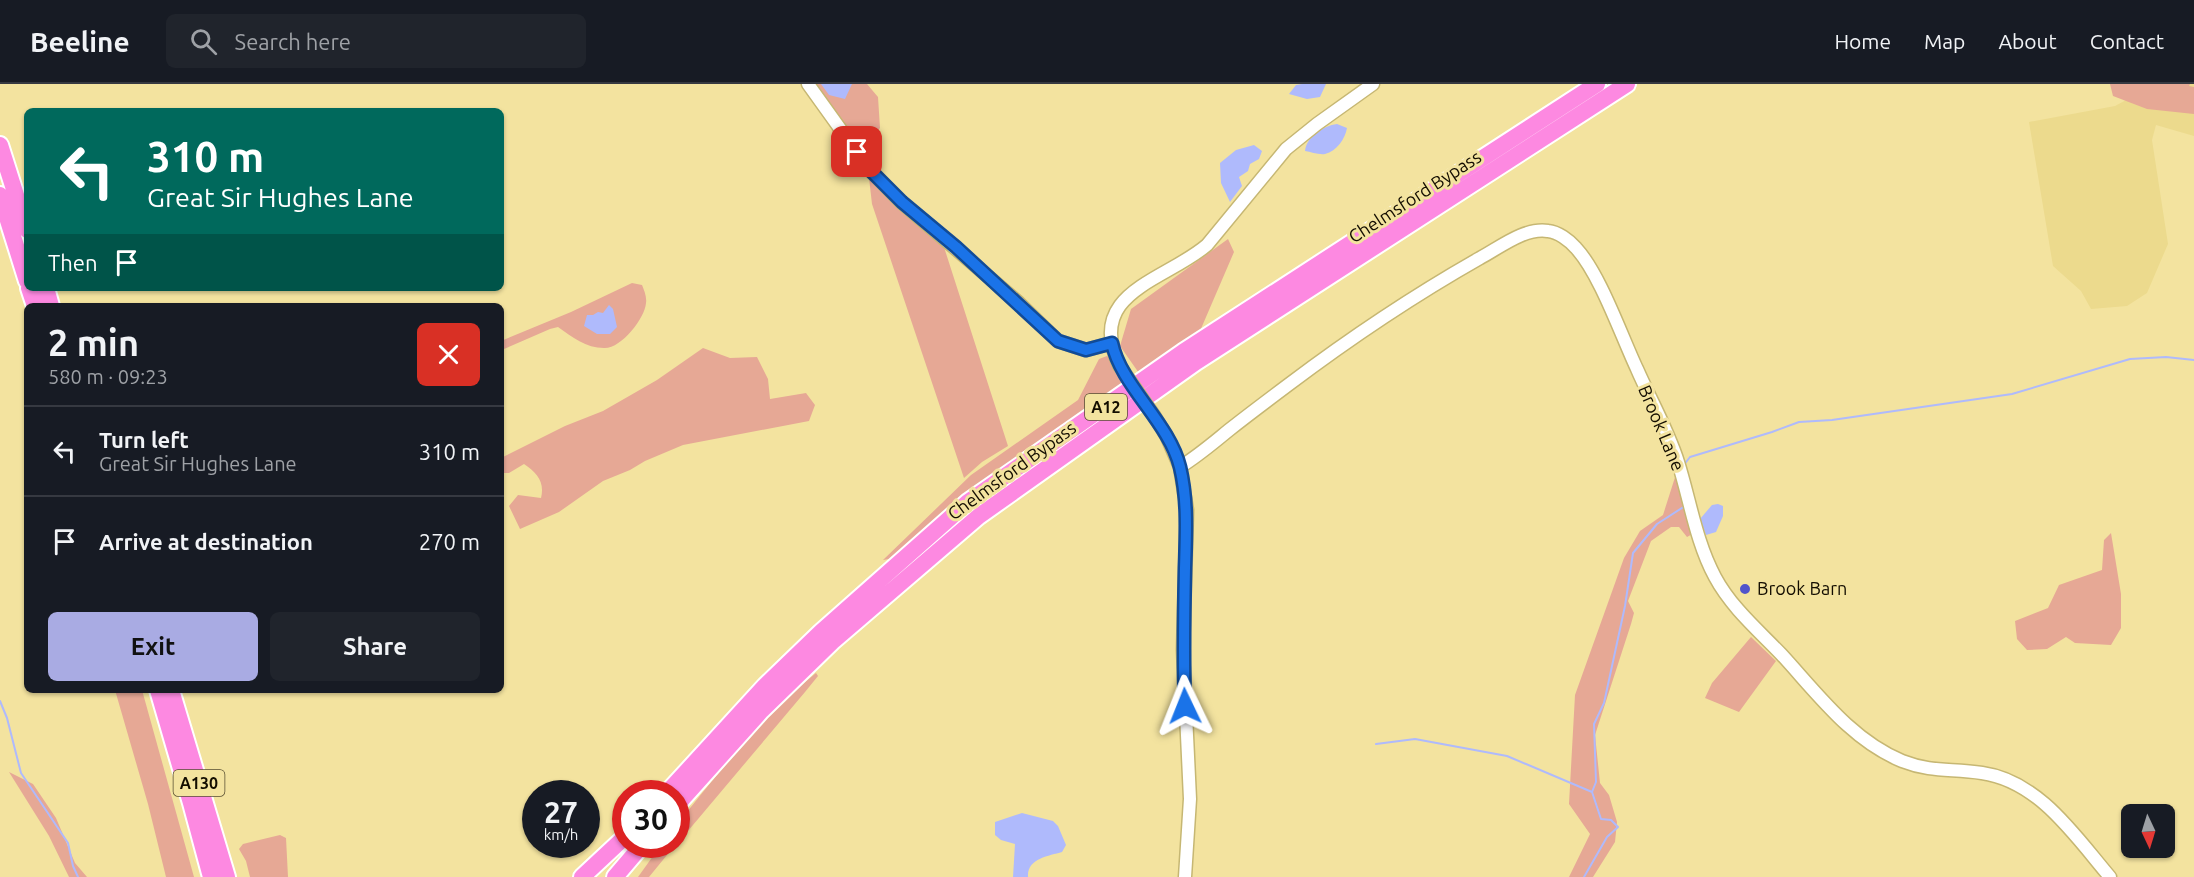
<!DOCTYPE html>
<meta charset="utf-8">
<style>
:root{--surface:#171b24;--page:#20242c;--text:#f1f3f6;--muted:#9ea1a6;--line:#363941;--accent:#a9abe3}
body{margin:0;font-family:Ubuntu,sans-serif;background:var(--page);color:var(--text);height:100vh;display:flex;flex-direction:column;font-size:22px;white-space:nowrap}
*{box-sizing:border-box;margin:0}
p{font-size:20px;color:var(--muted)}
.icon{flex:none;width:33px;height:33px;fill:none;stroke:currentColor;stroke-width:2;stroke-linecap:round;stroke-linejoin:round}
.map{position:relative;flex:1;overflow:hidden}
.panel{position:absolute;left:24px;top:219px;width:480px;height:390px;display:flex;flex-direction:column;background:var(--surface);border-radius:9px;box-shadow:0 2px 4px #0004}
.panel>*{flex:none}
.guide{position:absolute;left:24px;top:24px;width:480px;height:183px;border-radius:9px;box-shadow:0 2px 4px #0004;background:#00695c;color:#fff;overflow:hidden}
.needle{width:39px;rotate:176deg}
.fabs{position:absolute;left:2121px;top:720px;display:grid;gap:12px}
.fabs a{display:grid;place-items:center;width:54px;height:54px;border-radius:9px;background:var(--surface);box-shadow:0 2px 4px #0004;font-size:30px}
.speed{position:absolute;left:522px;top:696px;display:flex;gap:12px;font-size:30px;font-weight:700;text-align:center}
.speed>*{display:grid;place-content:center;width:78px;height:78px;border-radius:50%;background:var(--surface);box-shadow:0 2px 4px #0004;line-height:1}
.speed small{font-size:15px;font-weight:400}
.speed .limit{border:9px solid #d22;background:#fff;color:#111}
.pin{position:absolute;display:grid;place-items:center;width:51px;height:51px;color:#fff;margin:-26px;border-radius:12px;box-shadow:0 3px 9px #0006}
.me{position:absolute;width:66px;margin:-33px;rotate:358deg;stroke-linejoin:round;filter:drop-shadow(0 0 4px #0008)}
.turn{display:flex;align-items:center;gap:21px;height:126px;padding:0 24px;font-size:27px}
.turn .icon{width:78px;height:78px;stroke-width:2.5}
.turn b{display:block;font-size:42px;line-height:51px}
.then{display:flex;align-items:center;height:57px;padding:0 24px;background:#0003;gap:12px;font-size:22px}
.round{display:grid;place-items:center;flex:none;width:63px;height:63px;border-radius:9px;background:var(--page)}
.head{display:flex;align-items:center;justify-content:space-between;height:102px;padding:0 24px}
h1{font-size:36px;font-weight:600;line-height:45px}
.action{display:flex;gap:12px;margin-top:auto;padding:12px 24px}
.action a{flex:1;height:69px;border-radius:9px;background:var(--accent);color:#111;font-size:24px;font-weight:600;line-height:69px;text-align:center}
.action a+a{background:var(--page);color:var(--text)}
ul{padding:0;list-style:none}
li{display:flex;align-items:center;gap:18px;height:90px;padding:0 24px;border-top:2px solid var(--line)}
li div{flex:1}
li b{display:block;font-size:22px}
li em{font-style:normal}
header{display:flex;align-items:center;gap:36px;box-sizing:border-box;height:84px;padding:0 30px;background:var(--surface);border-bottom:2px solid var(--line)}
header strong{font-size:28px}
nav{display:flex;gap:33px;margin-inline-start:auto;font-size:21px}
.search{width:420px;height:54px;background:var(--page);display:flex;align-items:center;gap:15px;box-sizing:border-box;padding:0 21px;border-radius:9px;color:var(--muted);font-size:22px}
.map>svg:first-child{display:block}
</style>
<header>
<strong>Beeline</strong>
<div class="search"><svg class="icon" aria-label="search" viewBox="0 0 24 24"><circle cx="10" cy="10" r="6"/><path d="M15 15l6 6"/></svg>Search here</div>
<nav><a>Home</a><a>Map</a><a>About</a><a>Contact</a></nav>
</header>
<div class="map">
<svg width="2194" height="793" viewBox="0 0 2194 793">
<rect width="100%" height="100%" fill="#f3e39f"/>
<path fill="#ecda8d" d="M2156 0H2194V52L2156 41 2152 56 2168 160 2147 209 2127 222 2091 225 2081 207 2053 182 2029 38 2115 22Z"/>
<path fill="#e6a895" d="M812 0H867L878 13 880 44 864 66Z
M2110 0H2190L2189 2 2194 3V30L2147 25 2113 12Z
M869 94 943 160 1008 362 982 378 964 394 872 120Z
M1228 155 1234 168 1197 254 1141 292 1120 262 1131 225Z
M632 199 642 201C644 206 647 213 646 219 645 234 621 265 604 264 586 264 572 253 558 243L550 245 504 265 501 264V257L571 228Z
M703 264 730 274 757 273 768 295 770 315 806 309 815 321 809 337 683 361 645 377 630 386 603 397 559 428 520 445 509 422 518 411 541 414C545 398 537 389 524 380L509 389H501V374L565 342 603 327 657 296Z
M1107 272 1116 279 1124 303 895 474 883 476 971 391 1078 316 1099 275Z
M1677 387 1696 448 1687 453 1679 443H1671L1651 457 1628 517 1634 529 1631 540 1595 651 1600 699 1609 711 1617 738 1615 758 1593 793H1569L1590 750 1569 720 1575 611 1624 474 1640 447 1663 431Z
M2111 449 2121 510V544L2111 561 2075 559 2066 553 2047 565 2027 566 2017 555 2015 537 2048 524 2059 501 2102 486 2104 456Z
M1751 553 1776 577 1739 628 1705 614 1712 599Z
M816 589 818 592 805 608 677 760V740C720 688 762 631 816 589Z
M115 606H142L194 793H166L148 720Z
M9 688 33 700 56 734 75 779 87 793H69L49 752Z
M280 751 286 754 288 793H250L246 777 239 765 243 760Z
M676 760 649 793H638L661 761Z"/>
<path fill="#afbafc" d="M821 0H852L845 15 829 11Z
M1302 0H1326L1320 13 1307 15 1289 10 1296 1Z
M1337 40 1347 44C1345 55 1337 67 1325 70 1319 71 1311 68 1305 67 1307 52 1323 42 1337 40Z
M1254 61 1262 67 1259 75 1250 80 1248 87 1239 93 1242 102 1230 118 1221 99 1220 79 1236 66Z
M609 221 613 225 617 243 610 250H597L584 242 587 231H593L598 228 603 229Z
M1718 420 1723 422V432L1716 448 1706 451 1700 435 1712 421Z
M1022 729 1053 737 1058 742 1066 761 1062 768C1049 772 1027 774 1028 793H1013L1015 760 1001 756 995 751V738Z"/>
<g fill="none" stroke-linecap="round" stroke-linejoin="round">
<path stroke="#afbafc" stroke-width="2" d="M1683 382 1690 373 1772 348 1799 338 1832 336 2012 310 2130 275 2166 273 2194 276
M0 617 7 634 21 689 68 759 73 782 78 793
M1376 660 1415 655 1507 672 1592 708
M1584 793 1607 753 1618 743 1611 736 1601 735 1592 708 1596 698 1594 640 1604 619 1625 522 1633 469 1657 440 1685 422"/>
<g stroke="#c6b773" stroke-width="15">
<path id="minor" d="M808 0 869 85 901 118 1019 219 1058 257 1086 266 1112 259
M1119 281C1085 208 1165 197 1207 161L1286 65 1317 40 1373 0
M1155 333 1167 353 1180 383 1187 426 1183 566 1190 715 1185 793
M1180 383C1198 372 1213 359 1229 346 1248 331 1268 316 1288 301 1349 255 1413 212 1480 174 1499 164 1525 143 1548 147 1558 148 1569 156 1576 164 1600 190 1621 251 1637 285 1650 315 1668 346 1678 378 1690 416 1696 458 1715 493 1731 523 1758 546 1781 570 1817 609 1851 656 1902 677 1933 689 1951 684 1982 689 2039 697 2075 752 2110 793"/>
</g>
<g stroke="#fff" stroke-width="20">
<path id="highway" d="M0 61 27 146
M0 111 27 197
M29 204 35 222
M46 204 51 222
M158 606 191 719 211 793
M171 606 227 793
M666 710 765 602 821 548 968 418 1183 268 1597 0
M676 722 761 627 832 558 979 432 1196 278 1627 0
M582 793 626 752
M615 793 643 760"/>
</g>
<use href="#minor" stroke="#fff" stroke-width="12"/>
<use href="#highway" stroke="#fd89e1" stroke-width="16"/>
<g stroke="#c6b773" stroke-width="15" stroke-linecap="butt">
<path id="minor-bridge" d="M1119 281 1155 333"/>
</g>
<use href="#minor-bridge" stroke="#fff" stroke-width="12"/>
</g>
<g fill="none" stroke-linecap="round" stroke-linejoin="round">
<g stroke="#114b97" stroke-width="15">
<path id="route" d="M857 68 869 85 902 118 956 163 1058 257 1086 266 1112 259C1121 302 1169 338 1180 383 1188 416 1186 450 1185 484 1184 530 1183 576 1185 622"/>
</g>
<use href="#route" stroke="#1a73e8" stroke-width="10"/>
</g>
<circle fill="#5154cb" stroke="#f3e39f" stroke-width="2" cx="1745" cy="505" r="6"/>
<g text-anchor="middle" stroke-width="6" stroke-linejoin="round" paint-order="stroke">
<g fill="#f3e39f" stroke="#564d30" stroke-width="1.5">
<rect x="1085" y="310" width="42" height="26" rx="4.5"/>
<rect x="173.5" y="686" width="51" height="26" rx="4.5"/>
</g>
<g font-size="16" font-weight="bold" fill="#130d00">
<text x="1106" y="329">A12</text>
<text x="199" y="705">A130</text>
</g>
<g font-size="18" fill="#130d00" stroke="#f3e39f">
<text transform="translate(1415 113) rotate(-33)" y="6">Chelmsford Bypass</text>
<text transform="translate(1661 344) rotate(67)" y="6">Brook Lane</text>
<text transform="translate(1012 387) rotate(-36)" y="6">Chelmsford Bypass</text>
</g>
<g font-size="18" fill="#130d00" stroke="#f3e39f" text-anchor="start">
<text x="1757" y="511">Brook Barn</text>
</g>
</g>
</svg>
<div class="fabs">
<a><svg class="needle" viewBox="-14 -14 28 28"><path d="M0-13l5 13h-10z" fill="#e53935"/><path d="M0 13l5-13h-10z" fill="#9ea1a6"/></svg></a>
</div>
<div class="speed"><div>27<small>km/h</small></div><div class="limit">30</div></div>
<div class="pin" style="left:857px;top:68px;background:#d93025"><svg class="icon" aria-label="arrive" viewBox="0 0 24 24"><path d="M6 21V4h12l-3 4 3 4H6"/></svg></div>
<svg class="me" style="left:1185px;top:622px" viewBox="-20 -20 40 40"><path d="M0-17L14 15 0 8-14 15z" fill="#1a73e8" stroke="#fff" stroke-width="4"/></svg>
<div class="guide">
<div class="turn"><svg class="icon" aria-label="left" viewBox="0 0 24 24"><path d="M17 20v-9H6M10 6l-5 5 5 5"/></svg><div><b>310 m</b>Great Sir Hughes Lane</div></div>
<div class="then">Then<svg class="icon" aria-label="arrive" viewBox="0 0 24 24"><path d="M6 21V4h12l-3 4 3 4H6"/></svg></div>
</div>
<section class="panel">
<div class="head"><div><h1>2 min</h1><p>580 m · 09:23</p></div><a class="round" style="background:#d93025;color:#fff"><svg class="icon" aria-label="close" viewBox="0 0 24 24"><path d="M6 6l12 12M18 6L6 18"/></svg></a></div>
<ul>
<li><svg class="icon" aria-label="left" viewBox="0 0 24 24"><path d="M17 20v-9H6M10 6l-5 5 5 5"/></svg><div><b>Turn left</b><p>Great Sir Hughes Lane</p></div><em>310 m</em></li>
<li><svg class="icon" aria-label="arrive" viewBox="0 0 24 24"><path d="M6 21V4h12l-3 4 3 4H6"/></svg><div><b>Arrive at destination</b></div><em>270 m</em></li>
</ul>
<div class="action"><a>Exit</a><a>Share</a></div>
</section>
</div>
